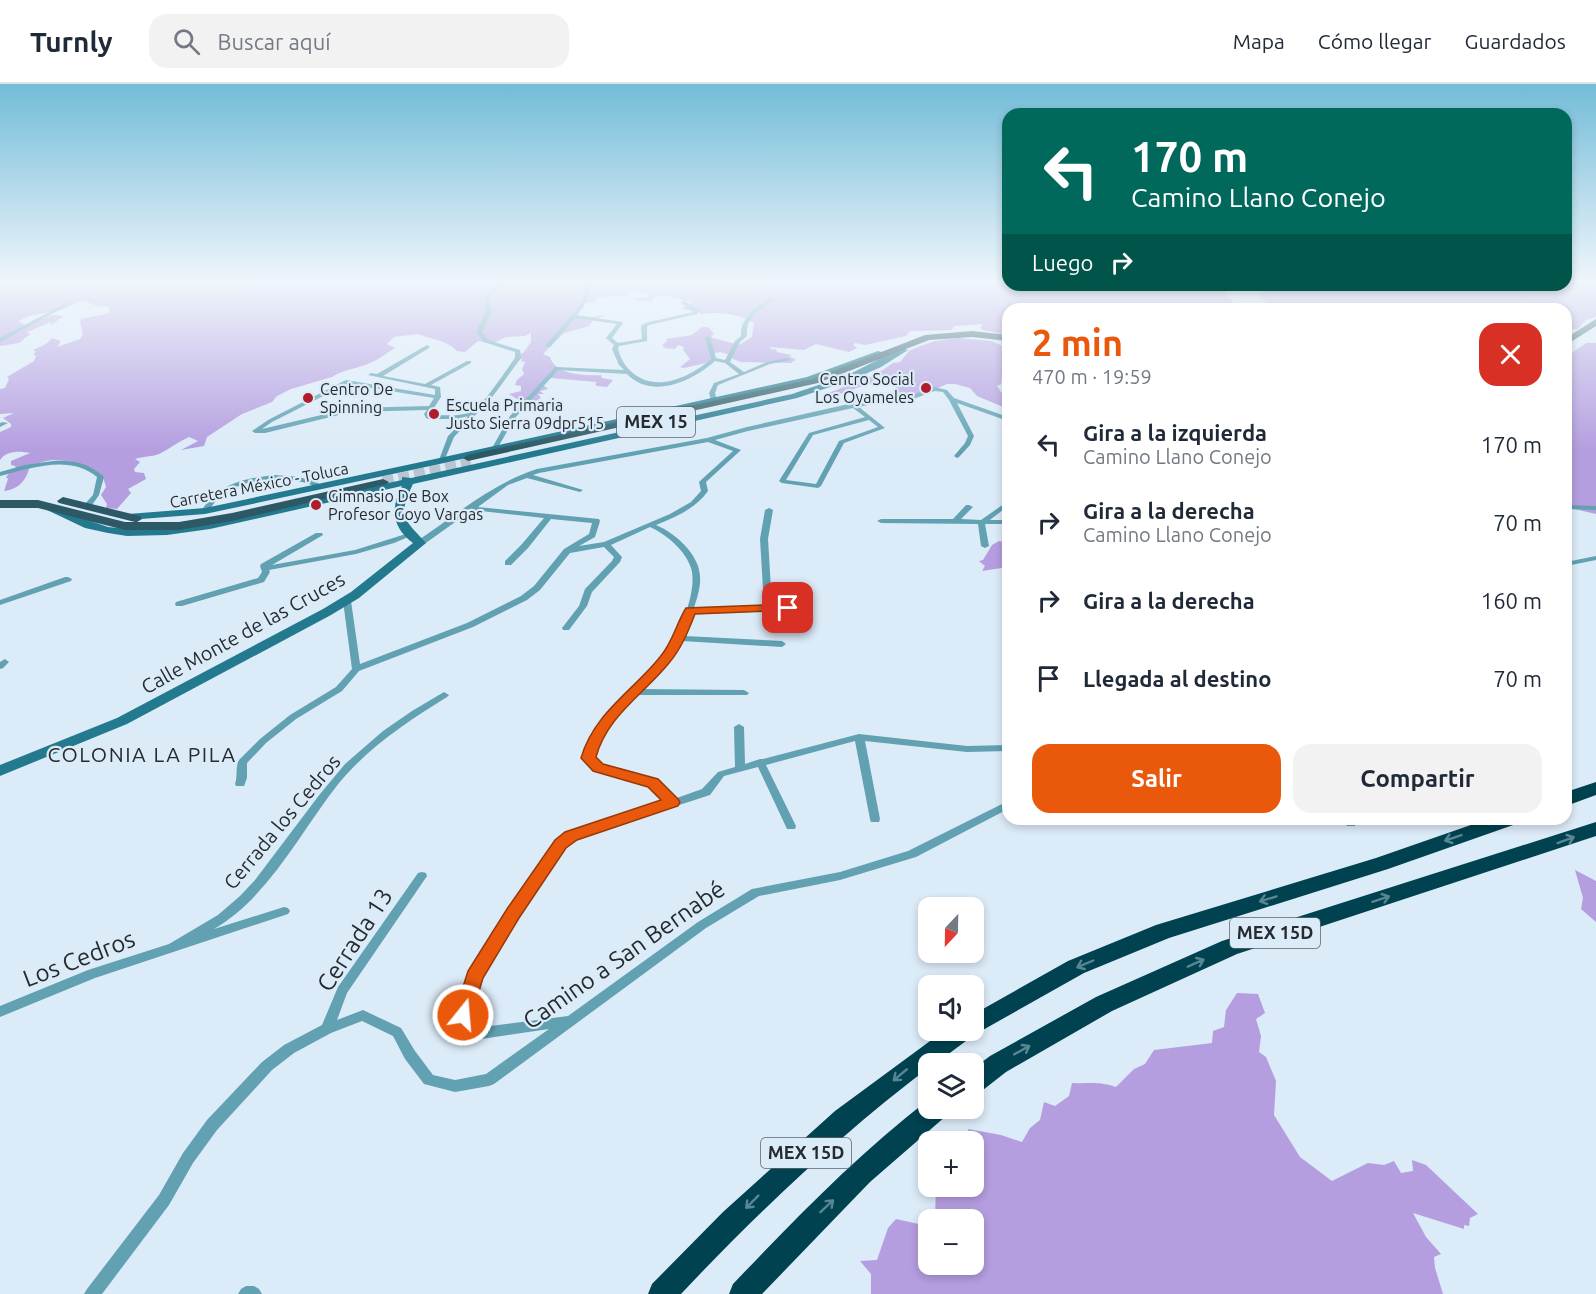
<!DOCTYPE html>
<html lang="es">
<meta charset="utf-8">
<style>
:root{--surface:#fff;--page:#f2f2f3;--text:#1f2937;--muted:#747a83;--line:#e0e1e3;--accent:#ea580c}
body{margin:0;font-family:Ubuntu,sans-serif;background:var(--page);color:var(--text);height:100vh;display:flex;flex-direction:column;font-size:22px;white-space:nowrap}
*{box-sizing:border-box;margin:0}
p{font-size:20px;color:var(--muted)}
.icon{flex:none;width:33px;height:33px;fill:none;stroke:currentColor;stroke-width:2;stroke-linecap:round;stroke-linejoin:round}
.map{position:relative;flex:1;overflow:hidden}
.panel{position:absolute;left:1002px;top:219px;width:570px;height:522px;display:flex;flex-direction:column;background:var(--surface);border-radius:18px;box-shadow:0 3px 9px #0003}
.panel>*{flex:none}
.top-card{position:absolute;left:1002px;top:24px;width:570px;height:183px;border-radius:18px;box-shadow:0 3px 9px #0003;background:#00695c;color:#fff;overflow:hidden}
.needle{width:39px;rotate:202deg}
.tools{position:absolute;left:918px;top:813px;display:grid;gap:12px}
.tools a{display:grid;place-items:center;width:66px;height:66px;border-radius:12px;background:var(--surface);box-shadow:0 3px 9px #0003;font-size:30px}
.pin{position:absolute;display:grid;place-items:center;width:51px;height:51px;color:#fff;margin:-26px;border-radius:12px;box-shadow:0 3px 9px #0006}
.me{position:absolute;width:66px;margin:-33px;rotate:17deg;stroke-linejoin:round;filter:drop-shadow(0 0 4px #0008)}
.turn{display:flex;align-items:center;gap:21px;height:126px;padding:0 30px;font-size:27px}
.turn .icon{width:78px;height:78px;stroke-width:2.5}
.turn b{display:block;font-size:42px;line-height:51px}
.then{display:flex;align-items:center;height:57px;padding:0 30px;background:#0003;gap:12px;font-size:22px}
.round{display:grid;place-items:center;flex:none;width:63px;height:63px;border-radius:18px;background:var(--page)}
.overview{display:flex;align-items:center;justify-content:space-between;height:102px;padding:0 30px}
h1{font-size:36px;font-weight:700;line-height:45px;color:var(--accent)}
.action{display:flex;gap:12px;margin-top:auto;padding:12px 30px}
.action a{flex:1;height:69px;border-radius:18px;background:var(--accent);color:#fff;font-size:24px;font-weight:700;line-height:69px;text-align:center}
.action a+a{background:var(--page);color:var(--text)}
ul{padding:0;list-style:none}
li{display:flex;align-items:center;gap:18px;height:78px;padding:0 30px}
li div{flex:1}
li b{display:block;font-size:22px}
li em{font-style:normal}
header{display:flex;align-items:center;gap:36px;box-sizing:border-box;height:84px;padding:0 30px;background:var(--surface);border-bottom:2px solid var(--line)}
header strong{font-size:28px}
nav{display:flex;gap:33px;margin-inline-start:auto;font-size:21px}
.search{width:420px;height:54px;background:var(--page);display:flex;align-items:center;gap:15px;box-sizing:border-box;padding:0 21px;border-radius:18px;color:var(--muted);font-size:22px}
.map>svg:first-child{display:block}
</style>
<header>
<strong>Turnly</strong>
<div class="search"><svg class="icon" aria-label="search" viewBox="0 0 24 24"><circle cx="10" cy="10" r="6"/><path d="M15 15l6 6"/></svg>Buscar aquí</div>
<nav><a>Mapa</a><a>Cómo llegar</a><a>Guardados</a></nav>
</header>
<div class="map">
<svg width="1596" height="1210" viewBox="0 0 1596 1210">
<rect width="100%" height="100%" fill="#dcebf8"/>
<path fill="#b49edf" d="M0 197H1008V201H1224L1227 205 1225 212 1231 215 1235 221 1230 222 1231 225H1008V251L983 246 980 243H982V240L954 242 952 246 910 247 906 252 865 261 855 259 853 261 857 264 849 268 816 260 804 266 770 263 772 266 776 265 777 268 792 271 789 272 796 276 791 278 793 279 741 278 733 275 731 271 720 268 711 270 710 278 684 284 680 283 690 275 683 266 684 263 678 261 675 265 662 264 666 263 662 261 667 257 666 255 692 251 702 243H708L714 250 711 252 713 254 739 261 752 253 754 239C742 231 720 227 701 230 695 225 688 228 681 224L690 222 691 218 665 212 655 213 651 218 634 216 641 213 651 212 638 208 627 210 628 212 598 213 595 218 584 219 572 231 585 234 605 231 593 236 589 242 564 249 543 270 550 273C555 291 586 292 601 291L602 294 613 296 607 303 597 302 595 300 597 298 551 294 543 301 548 305 540 307 544 310H538L541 314 524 323 520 317 509 310 521 307V302L515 301 517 296 524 290 522 285 525 278 521 277 522 275 514 274 524 268 531 258V249L525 252 506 253 492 260 478 257 465 268 457 267C446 256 433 256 418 250L394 253 387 260 395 264C386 269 380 275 370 279 357 285 344 285 332 293L291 305 277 312 272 318 242 330 207 353 204 362 181 366 198 357 189 353C178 358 169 365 159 370 151 373 144 372 135 375L140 378 134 385 135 388 144 389 146 395 128 405 131 409 117 425 106 424 107 420 101 411 106 403 103 393C81 381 55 366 29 385 26 397 17 406 4 407L8 395 6 393 13 385 17 386 15 382 11 381V377L30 369C20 367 7 366 0 376V348L11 343V340L3 334 14 329 0 330V305L5 304 9 295 7 293 34 277 36 272 33 270 36 268 33 266 46 260 52 254 61 257 57 263 80 255 83 250 80 239 81 235 110 229 108 222 99 223 85 217C75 218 68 225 57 227 43 230 32 229 19 237L26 242 52 231 64 232 51 241V238L27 248 30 250 19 259 0 262Z
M1566 197H1596V233L1586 236 1578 245H1568L1570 247 1566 251V225H1269L1267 218 1260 214 1259 201H1566Z
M958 254 992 257 1008 265V291L1002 292 1001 300 997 302 1001 308 1008 311V325L977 312 970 304 955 300H947L929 308 893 315 890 313 897 301C874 289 846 315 821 312L877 290 893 279 900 278 909 267 918 263 935 257Z
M1586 259H1596V430L1566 423V273Z
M999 457 1008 459V483L982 487 985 482 979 477 983 476 992 461Z
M1575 786 1596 797V838L1581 825 1583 814Z
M1237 909 1258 910 1265 929 1256 935 1261 952 1259 968 1266 973 1276 997 1274 1031 1300 1073 1332 1097 1368 1079 1384 1081 1394 1077 1401 1089 1413 1087 1412 1076 1426 1081 1478 1130 1470 1134 1469 1142 1464 1141V1145L1413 1129 1426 1153 1441 1170 1434 1173 1435 1184 1443 1210H871V1190L860 1177 877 1176 888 1144 896 1135 928 1142V1180H974V1136L935 1135 936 1103 974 1102V1058L969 1057 968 1045 1001 1051 1022 1058 1030 1044 1040 1036 1044 1018 1055 1022 1069 1012 1072 999C1091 1000 1097 997 1116 1003L1134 985 1145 980 1154 966 1212 959 1213 947 1224 943 1226 926Z"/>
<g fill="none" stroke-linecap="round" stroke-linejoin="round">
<path stroke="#b8c5d0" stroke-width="11" stroke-dasharray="11 5" stroke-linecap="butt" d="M383 398 471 379"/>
<path fill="#61a1b2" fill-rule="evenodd" d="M506 197H513L501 203 489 211 491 229 482 248 488 256 520 266 521 274 490 316 454 353 444 377 439 376 448 352 468 332 457 335H428L426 334 424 330 427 326 351 328 265 349H255L252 347 268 336 346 296 435 311V305L368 291 371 289 377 290 427 261 430 263 429 264 383 292 425 300 467 277H471V279L431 301 440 303 441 313 430 330V331C444 331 461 333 473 327 484 320 506 286 515 274V268L484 258 476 248 485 229V211L497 201ZM347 300 434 314 429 322 351 324 262 345 272 338Z
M589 197H593L584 222 577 231 622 238 623 239 612 254 618 259 642 255 641 242 645 239 693 228 681 219V217H685L699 227 697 230 649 241 647 243V257L619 262 618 265C620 271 622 277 626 282 650 312 688 295 711 275L705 252 710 253 716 274 725 276 735 257 741 252C740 233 757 221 772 214L774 215V216C760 225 745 234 747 252L740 258 730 278 744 288 767 278 787 274 790 276 770 280 718 301 715 309 717 316 714 318 711 316 709 309 714 299 739 290 725 279 715 277C693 297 652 316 627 290L558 286 515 334 497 365H493L492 364 510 332 555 283 624 286 619 281 612 265 614 261 606 254 617 240 575 234 550 263 545 262 580 222Z
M651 197H670L676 199 674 200Z
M70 217 74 218 0 258V254Z
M934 303 947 306 954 314 1008 333V337L957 319 974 352 970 361 959 373 957 374 954 372 965 359 968 352 949 316 943 308 935 307 916 314 881 318 859 323 885 344 844 359 821 402 818 404 782 399 779 397 809 349 865 333 853 324 748 347 715 356 741 366 706 398 708 407C695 425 676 433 656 441 675 449 699 470 700 492 701 503 697 514 694 524L764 522 760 455 765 426 769 424 773 426 768 455 772 522 808 521 812 523 808 525 693 529 685 552 782 557 786 560 782 563 682 557 664 583 640 605 744 606 749 609 747 611H633C616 629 602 649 594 673L601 682 657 697 674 715 702 705 718 688 735 683 734 643 739 640 744 643 745 680 760 675H763L859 650 967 662 1008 661V667L967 668 865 657 880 735 879 738H871L870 735 855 657 766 681 796 742 795 745H787L758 683 724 692 710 711 575 755 564 763 517 833 481 894 470 929 483 943 568 932 698 838 752 805 840 788 908 767 1008 717V725L916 773 840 796 759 812 706 844 494 1000 489 1002 455 1008 424 1000 405 975 393 952 362 937 331 949 294 969 272 986 217 1046 193 1079 169 1121 102 1210H84L87 1205 159 1111 183 1069 207 1036 262 978 284 961 322 941 338 903 418 789 422 788 426 789 427 792 347 909 337 936 363 926 401 944 415 967 433 991 455 996 486 990 549 945 481 955 477 953 459 935 457 931 471 889 509 827 556 757 567 749 665 718 650 702 595 686 584 674C592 648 609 624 629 605 642 593 657 582 668 566 680 549 698 505 691 484 686 467 666 450 650 443L611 461 622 473 620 478 592 508 587 522 569 546H563L562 544 579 522 585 505 612 477 614 473 604 463 570 469 540 506 527 516 473 543 359 587 342 607 296 635 266 659 247 679V694L244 702H236L235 700C238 692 235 683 239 676L260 655 290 631 336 603 352 585 343 517 344 515H350L351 517 360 580 467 539 521 512 534 502 564 465 589 450 592 439 551 435 528 464 511 481H505V477L522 460 544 434 472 426 423 461H417V457C456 431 493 399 537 385L707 354 747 343 853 319 915 310ZM869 336 878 343 839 357 816 400 786 396 813 351ZM708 358 733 367 700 397 699 398 701 407 691 418 670 430 604 458 579 462 595 453 600 437 599 435 478 423 508 401 527 394 580 408 583 406 533 391 539 389Z
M3 338 8 339 0 343V339Z
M53 377C73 376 88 379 103 392L104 393 99 411 90 424H87L83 422 93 411 97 393C70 370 31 384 0 392V388L25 381Z
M274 391C291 392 309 393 323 402L320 404C314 402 308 399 302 398 275 392 236 395 216 417 213 420 210 425 208 429H202L201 427C221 399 242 395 274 391Z
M1008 417V422L990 436H1008V440H985L989 462 985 464 981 462 978 440 881 439 877 437 881 435H953L966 421H969L973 423 961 435 981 436Z
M1566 421 1596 422V426L1566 425Z
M316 449H322L323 451 272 481 355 466 409 449 413 451 394 459 356 470 269 486 270 488 264 498 182 522H176L175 520 176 518 258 494 262 488 260 482 261 480Z
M1596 472V476L1566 482V478Z
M65 493H68L72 495 71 497 0 521V516Z
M5 575 9 578 3 584 0 585V578Z
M444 608 449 611 447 613C408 637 369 663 339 699 300 748 270 812 214 845L284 823 288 824 290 827 288 830 95 894 0 933V922L88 886 169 860 218 831 240 812 255 796 320 710 345 680 383 647 412 627Z
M1346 735H1356L1355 742H1347Z
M246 1202H254L259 1205 262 1210H238L241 1205Z"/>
<path fill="#237a8e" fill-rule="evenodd" d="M901 264 908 266 881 283 854 295 797 314 413 400C397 434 404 435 426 459L359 514 331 531 127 640 0 692V681L117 634 323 525 351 508 413 459C392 443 390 425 402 402L210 445 167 451 127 452 108 449 85 444 45 425V421H53L73 431 108 443 127 445H167L210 439 402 396V393L411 394 792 310 848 291Z
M878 267 885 269 812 297 435 381 205 430 128 436 123 433 128 430 205 424 435 375 807 293Z"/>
<path fill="#2c5965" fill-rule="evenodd" d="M1596 235V242L1566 261V254Z
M972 247 1008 251V257L972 253 929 256 818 299 468 377 463 374 468 371 812 295 925 251Z
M383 395 389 398 387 400 232 437 179 446H125L38 424H0V416H38L125 438H135L59 419 57 417 63 413 140 432 142 435 137 438H179L232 429Z"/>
<path fill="#004250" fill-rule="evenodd" d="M1596 698V711L1566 722V708Z
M1488 735H1519L1516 740 1388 785 1169 854 1084 889 974 951 935 980H928V984C839 1052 758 1128 681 1210H648L652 1200 723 1128 835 1027 945 946H974V930L1068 877 1156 841 1376 774Z
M1596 738V752L1237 870 1112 927 1006 988 983 1006 974 1009V984L990 972 1096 913 1222 857Z
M928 1016V1024H949L946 1032 870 1098 762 1210H729L733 1200C795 1135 857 1071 928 1016Z"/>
</g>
<defs><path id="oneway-shaft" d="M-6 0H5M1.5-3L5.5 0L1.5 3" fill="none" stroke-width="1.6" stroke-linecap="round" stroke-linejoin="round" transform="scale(1.5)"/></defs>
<g stroke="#588693">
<use href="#oneway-shaft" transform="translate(1453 754) rotate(161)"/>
<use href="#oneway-shaft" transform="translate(1566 756) rotate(-20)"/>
<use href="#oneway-shaft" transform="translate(1268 815) rotate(163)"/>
<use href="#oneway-shaft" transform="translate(1381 815) rotate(-18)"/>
<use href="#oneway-shaft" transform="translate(1196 879) rotate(-24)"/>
<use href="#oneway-shaft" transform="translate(1085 880) rotate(157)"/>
<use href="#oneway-shaft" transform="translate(1022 966) rotate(-29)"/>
<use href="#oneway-shaft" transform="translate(900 991) rotate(140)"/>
<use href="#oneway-shaft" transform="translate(752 1118) rotate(135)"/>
<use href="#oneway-shaft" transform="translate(827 1122) rotate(-43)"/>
</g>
<linearGradient id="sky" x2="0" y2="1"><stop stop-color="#73bcd8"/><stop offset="0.54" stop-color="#eff6fc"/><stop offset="1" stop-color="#eff6fc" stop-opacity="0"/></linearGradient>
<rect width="1596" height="367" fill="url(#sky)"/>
<path fill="#ea580c" stroke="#983908" stroke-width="1.5" d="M788 520 793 521 794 524 793 526 695 530C688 548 681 565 669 579 644 610 607 632 596 673L603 680 658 695 678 715 680 718 678 722 577 756 566 764 519 834 483 894 470 937 463 939 457 937 454 931 468 887 507 825 555 756 565 748 661 716 648 703 593 687 581 674C594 629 633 607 660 573 673 558 676 540 686 524Z"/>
<g fill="#af1c2c" stroke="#dcebf8" stroke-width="2">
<circle cx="926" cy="304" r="6"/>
<circle cx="308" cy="314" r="6"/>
<circle cx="434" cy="330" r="6"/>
<circle cx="316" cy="421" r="6"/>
</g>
<g text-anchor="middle" stroke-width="4.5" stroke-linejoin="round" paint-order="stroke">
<g font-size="16" fill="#262b30" stroke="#dcebf8" text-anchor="start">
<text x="914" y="301" text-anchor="end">Centro Social<tspan x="914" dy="18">Los Oyameles</tspan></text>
<text x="320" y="311">Centro De<tspan x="320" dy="18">Spinning</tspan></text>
<text x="446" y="327">Escuela Primaria<tspan x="446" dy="18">Justo Sierra 09dpr515</tspan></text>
<text x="328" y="418">Gimnasio De Box<tspan x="328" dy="18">Profesor Goyo Vargas</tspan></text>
</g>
<g font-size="16" fill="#262b30" stroke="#dcebf8">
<text transform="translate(259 401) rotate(-11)" y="6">Carretera México - Toluca</text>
</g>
<g fill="#dcebf8" stroke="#5d656c" stroke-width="1.5">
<rect x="617" y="323" width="78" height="30" rx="4.5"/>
<rect x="1230" y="834" width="90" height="30" rx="4.5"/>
<rect x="761" y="1054" width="90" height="30" rx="4.5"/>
</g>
<g font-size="18" font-weight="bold" fill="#262b30">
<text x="656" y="344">MEX 15</text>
<text x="1275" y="855">MEX 15D</text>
<text x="806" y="1075">MEX 15D</text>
</g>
<g font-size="20" fill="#262b30" stroke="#dcebf8">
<text transform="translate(243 549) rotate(-29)" y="7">Calle Monte de las Cruces</text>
<text transform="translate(282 738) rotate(-50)" y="7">Cerrada los Cedros</text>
</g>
<g font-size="21" letter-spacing="1.5" fill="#262b30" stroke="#dcebf8">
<text x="142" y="678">COLONIA LA PILA</text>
</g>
<g font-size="24" fill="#262b30" stroke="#dcebf8">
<text transform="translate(355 856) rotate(-57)" y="8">Cerrada 13</text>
<text transform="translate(624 871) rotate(-35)" y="8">Camino a San Bernabé</text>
<text transform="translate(79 875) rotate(-21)" y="8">Los Cedros</text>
</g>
</g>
</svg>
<div class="tools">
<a><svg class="needle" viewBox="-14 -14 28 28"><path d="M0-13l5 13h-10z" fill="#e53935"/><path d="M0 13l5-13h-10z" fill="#747a83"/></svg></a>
<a><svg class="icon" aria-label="sound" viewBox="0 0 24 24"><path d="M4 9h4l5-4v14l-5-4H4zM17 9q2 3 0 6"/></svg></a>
<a><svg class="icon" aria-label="layers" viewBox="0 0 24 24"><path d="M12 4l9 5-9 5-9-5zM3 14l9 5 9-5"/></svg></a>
<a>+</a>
<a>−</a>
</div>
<div class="pin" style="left:788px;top:524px;background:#d93025"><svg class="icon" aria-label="arrive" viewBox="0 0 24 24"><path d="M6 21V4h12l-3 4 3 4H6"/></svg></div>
<svg class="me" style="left:463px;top:931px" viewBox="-20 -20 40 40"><circle r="17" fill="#ea580c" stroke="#fff" stroke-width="3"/><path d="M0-11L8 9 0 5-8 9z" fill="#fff"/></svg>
<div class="top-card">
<div class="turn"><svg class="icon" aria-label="left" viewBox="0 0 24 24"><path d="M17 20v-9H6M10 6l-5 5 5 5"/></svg><div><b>170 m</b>Camino Llano Conejo</div></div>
<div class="then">Luego<svg class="icon" aria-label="right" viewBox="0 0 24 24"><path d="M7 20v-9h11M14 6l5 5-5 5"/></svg></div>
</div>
<section class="panel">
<div class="overview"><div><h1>2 min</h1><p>470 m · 19:59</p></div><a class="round" style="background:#d93025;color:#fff"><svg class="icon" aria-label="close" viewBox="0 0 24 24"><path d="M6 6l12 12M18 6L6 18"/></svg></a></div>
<ul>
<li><svg class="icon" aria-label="left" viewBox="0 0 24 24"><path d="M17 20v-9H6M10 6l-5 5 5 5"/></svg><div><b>Gira a la izquierda</b><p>Camino Llano Conejo</p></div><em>170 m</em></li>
<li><svg class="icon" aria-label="right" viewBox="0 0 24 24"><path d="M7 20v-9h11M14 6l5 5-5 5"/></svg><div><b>Gira a la derecha</b><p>Camino Llano Conejo</p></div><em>70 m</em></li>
<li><svg class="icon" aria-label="right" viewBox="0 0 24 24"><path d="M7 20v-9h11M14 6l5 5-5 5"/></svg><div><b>Gira a la derecha</b></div><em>160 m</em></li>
<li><svg class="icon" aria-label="arrive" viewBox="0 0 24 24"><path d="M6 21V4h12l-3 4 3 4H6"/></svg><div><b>Llegada al destino</b></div><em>70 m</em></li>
</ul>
<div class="action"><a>Salir</a><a>Compartir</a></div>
</section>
</div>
